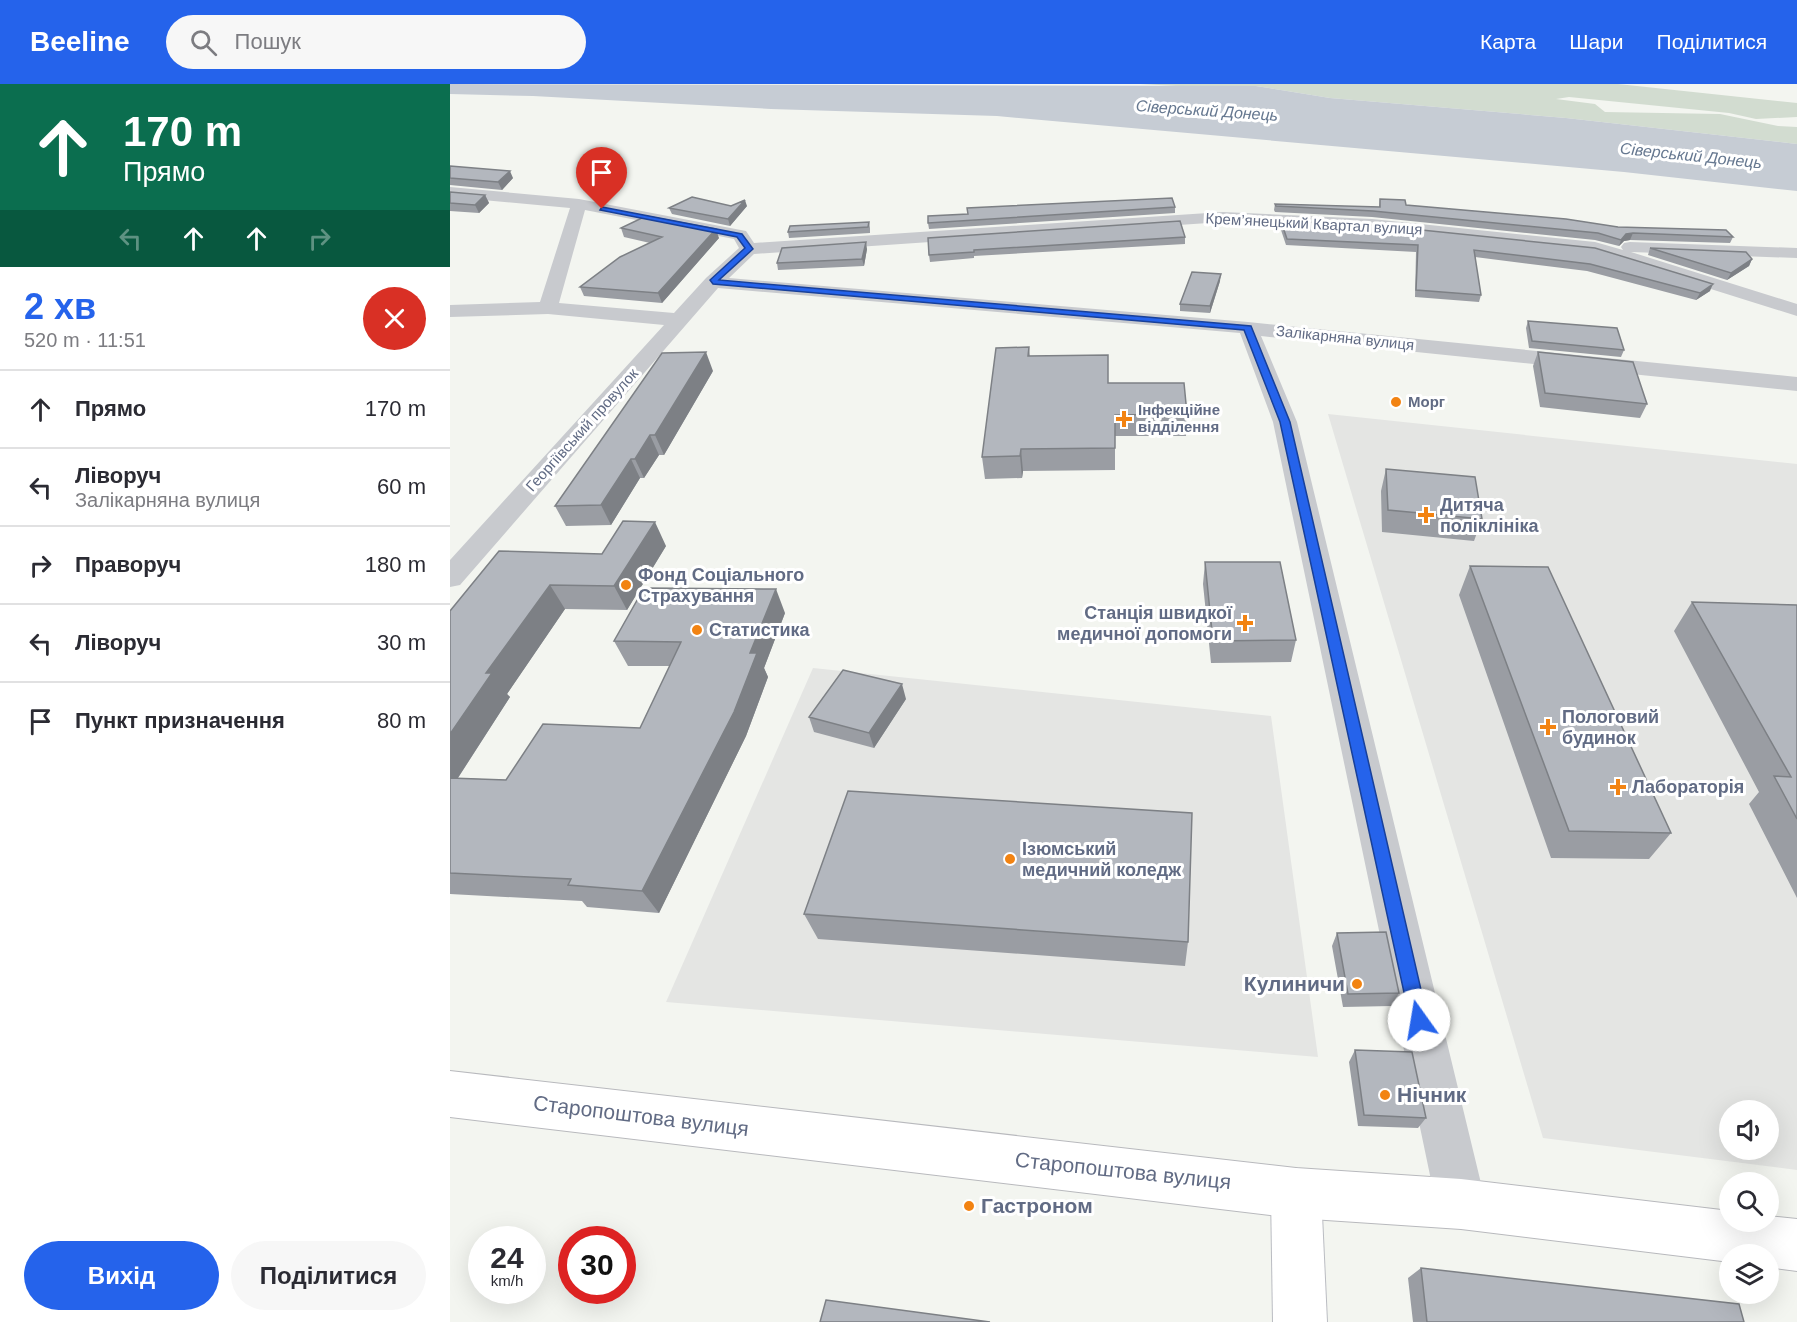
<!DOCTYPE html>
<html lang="uk">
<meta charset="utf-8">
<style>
:root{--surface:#fff;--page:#f7f7f7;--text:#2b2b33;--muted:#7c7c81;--line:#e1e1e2;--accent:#2563eb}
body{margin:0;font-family:Helvetica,sans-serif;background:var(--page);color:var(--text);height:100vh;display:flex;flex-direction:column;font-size:22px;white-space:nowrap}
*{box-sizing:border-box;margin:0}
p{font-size:20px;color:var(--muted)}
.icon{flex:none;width:33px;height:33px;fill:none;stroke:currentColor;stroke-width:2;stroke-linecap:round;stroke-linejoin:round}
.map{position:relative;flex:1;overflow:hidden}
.details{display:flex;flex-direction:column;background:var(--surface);width:450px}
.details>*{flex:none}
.banner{background:#0b6e4f;color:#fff;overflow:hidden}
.buttons{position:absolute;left:1269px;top:1016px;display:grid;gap:12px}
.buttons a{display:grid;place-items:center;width:60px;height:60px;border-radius:50%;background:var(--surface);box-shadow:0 6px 24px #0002;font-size:30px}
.speed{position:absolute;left:18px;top:1142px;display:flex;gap:12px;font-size:30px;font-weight:700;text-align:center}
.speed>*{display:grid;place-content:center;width:78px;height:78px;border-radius:50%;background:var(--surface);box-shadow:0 6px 24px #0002;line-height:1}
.speed small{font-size:15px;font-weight:400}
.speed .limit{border:9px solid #d22;background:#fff;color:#111}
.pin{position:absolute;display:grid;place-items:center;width:51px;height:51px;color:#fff;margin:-62px -26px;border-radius:50% 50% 50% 0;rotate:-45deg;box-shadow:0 0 6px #0007}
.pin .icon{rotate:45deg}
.me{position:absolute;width:66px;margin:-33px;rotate:347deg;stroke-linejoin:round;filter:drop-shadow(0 0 4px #0008)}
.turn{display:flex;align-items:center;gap:21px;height:126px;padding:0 24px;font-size:27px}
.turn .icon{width:78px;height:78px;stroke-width:2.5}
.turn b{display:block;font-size:42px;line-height:51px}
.lanes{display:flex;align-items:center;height:57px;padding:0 24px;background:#0003;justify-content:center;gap:30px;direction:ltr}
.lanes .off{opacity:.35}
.round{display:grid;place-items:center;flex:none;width:63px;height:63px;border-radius:32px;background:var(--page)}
.headline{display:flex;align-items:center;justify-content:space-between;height:102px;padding:0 24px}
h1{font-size:36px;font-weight:700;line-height:45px;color:var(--accent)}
.action{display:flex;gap:12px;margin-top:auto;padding:12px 24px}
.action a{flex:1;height:69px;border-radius:36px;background:var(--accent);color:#fff;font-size:24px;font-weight:700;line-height:69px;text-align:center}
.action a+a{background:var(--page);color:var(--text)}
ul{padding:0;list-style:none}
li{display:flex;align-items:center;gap:18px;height:78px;padding:0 24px;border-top:2px solid var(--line)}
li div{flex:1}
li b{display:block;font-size:22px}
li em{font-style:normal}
header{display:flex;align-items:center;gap:36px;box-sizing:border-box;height:84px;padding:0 30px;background:var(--accent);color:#fff}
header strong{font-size:28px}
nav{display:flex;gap:33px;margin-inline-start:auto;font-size:21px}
.search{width:420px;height:54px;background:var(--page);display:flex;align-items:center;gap:15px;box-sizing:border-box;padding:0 21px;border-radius:33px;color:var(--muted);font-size:22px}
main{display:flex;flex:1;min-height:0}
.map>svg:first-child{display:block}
</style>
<header>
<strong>Beeline</strong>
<div class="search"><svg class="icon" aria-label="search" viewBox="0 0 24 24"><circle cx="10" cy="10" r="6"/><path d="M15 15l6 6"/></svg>Пошук</div>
<nav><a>Карта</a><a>Шари</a><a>Поділитися</a></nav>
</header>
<main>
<section class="details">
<div class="banner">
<div class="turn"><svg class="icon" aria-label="ahead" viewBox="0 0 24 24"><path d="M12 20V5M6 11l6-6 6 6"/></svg><div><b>170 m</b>Прямо</div></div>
<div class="lanes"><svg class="icon off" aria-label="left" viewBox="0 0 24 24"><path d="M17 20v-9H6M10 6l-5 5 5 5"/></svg><svg class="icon" aria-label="ahead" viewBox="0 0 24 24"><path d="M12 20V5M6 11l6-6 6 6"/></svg><svg class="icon" aria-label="ahead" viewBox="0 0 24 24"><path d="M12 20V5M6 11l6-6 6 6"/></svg><svg class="icon off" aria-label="right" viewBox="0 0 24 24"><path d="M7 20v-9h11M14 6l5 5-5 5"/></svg></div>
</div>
<div class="headline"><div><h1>2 хв</h1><p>520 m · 11:51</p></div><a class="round" style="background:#d93025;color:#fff"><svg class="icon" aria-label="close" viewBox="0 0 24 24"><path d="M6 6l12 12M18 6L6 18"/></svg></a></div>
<ul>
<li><svg class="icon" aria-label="ahead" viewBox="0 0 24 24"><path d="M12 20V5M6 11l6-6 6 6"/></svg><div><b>Прямо</b></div><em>170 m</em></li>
<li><svg class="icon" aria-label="left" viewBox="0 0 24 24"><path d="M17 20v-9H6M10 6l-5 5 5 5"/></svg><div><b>Ліворуч</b><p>Залікарняна вулиця</p></div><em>60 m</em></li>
<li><svg class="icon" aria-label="right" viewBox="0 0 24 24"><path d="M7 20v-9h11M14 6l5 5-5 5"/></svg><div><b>Праворуч</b></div><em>180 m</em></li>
<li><svg class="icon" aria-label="left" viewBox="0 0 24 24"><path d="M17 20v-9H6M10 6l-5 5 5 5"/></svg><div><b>Ліворуч</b></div><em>30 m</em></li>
<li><svg class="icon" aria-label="arrive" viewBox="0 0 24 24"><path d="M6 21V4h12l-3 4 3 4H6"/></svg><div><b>Пункт призначення</b></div><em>80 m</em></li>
</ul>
<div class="action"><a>Вихід</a><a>Поділитися</a></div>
</section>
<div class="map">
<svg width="1347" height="1238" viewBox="0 0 1347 1238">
<rect width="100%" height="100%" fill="#f3f5f0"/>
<path fill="#e4e5e3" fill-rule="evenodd" d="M878 330 1347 380V1086L1093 1054ZM1280 1026H1318V1065H1280Z
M363 584 821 632 868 973 216 918Z"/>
<path fill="#d2dcd0" d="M690 0H1168L1347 19V33L1306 35 1279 29 1119 13 1106 15 1145 20 1155 28 1270 30 1328 42 1347 43V60L1116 34 880 14 806 2 764 4Z"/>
<path fill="#c6ccd4" d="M0 0 806 2 880 14 1116 34 1347 60V107L1174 88 547 32 321 25 83 12 0 10Z"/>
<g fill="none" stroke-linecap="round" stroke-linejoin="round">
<g stroke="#babcc2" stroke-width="2">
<path id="secondary" d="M846 1084 863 1092 871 1109 877 1238H823L821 1109 829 1092Z"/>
</g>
<g stroke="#b8b9bd" stroke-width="2">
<path id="highway" d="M0 987 846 1084 1011 1095 1280 1127V1137H1318V1132L1347 1135V1187L1318 1183V1170H1280V1178L1011 1145 846 1134 0 1033Z"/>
</g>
<path fill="#c8cace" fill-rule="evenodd" d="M0 103 129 115 296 147 304 159 773 128 922 135 1145 158 1173 166 1171 163 1174 159 1180 158 1347 164V174L1181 168 1347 220V232L1143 168 922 145 773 138 304 170 279 194 798 238 1347 293V307L811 252 847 338 1036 1120 1029 1138 1011 1145 993 1138 986 1120 823 338 790 249 268 204 10 501 0 503V476L214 241 98 230 0 233V221L90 218 120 124 0 113ZM135 126 284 155 289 164 256 194 224 229 109 219Z"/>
<use href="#secondary" fill="#fff" fill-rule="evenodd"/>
<use href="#highway" fill="#fff" fill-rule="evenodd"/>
</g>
<path fill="#9a9da3" d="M0 82 63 94 52 106 0 101Z
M0 108 35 111 39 119 29 129 0 127Z
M930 115 956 121 1168 143 1283 153 1280 159 1180 156 1174 157 1169 162 1145 156 922 133 825 128 824 126 825 120 929 123Z
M281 122H297L280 142 222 130 219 124Z
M725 123V129L479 145 478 139Z
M831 137 1145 164 1260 207 1246 216 1137 187 1025 173 1031 211 1029 218 965 213 966 168 836 161 830 143Z
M419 138 420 144V149L339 154 338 148Z
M171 144 269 154 212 219 134 212 130 203 200 159 174 153Z
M735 153V160L524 172V174L480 178 479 171 478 154Z
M1200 164 1302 175 1299 182 1277 196 1198 171Z
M417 165 414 182 328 186 327 179Z
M770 197 760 229 730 227V220Z
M1078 237 1174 266 1171 273 1079 264 1076 244Z
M579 263 580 272 658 299 737 330 736 352H665V386L573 387 572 394 535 395 532 373Z
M1088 268 1197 320 1190 334 1090 323 1083 282Z
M263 287 214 371H209L194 394H190L161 441 116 442 105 422Z
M936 385 1032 435 1024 457 932 448 931 407Z
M216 462 177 526 115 525 57 610 60 613 8 694 56 696 190 644 220 582H178L164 557 335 529 314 584 318 593 296 652 209 829 137 823 132 817 0 810V527L152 470Z
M755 478 846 556 841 578 761 579 753 500Z
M1020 482 1221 749 1199 775 1101 774 1009 511Z
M1242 518 1347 521V814L1299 720 1309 708 1224 547Z
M456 615 424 664 364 648 359 633Z
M354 830 738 858 735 882 368 855Z
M887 849 949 909 942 922 893 923 882 862Z
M905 966 976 1034 968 1044 908 1042 899 978Z
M971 1184 1294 1238H963L958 1194Z"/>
<path fill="#7d8085" d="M60 87 63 94 52 106 48 98Z
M35 111 39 119 29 129 25 121Z
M295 116 297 122 280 142 278 135Z
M266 145 269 154 212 219 208 209Z
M1183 149 1180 156 1174 157 1169 162 1171 156 1176 150Z
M416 158 417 165 414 182 412 175Z
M1302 175 1299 182 1277 196 1281 189Z
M771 190 770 197 760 229V222Z
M1263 200 1260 207 1246 216 1250 209Z
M256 268 263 287 214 371 205 351Z
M200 351 209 371 194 394 185 375Z
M571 365 573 387 572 394 570 372Z
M181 375 190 394 161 441 151 421Z
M205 438 216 462 177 526 164 502Z
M100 501 115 525 57 610 60 613 0 706V650L36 589Z
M326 505 335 529 314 584 318 593 296 652 209 829 192 807 300 569Z
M452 600 456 615 424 664 419 649Z"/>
<path fill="#b3b7be" stroke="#7d8085" stroke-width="1.5" d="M0 82 60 87 48 98 0 94Z
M0 108 35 111 25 121 0 119Z
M242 113 281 122 295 116 278 135 219 124Z
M722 114 725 123 478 139V132L518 130 517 124Z
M930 115 955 116 956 121 1116 135 1168 143 1276 146 1283 153 1183 149 1176 150 1171 156 1148 149 923 127 826 122 825 120 930 123Z
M196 132 266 145 208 209 130 203 170 173 212 153 171 144Z
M730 137 735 153 524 166V168L479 171 478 154Z
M831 137 923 141 1145 164 1263 200 1250 209 1140 180 1024 166 1031 211 966 206 968 161 837 155Z
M419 138 418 143 338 148 340 142Z
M416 158 412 175 327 179 332 164Z
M1200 164 1296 168 1302 175 1281 189Z
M742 188 771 190 760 222 730 220Z
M1078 237 1167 244 1174 266 1082 257Z
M579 263 578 272 658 271V299H734L737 330 665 331V364L571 365 570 372 532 373 546 264Z
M256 268 205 351H200L185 375H181L151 421 105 422 212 269Z
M1088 268 1183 278 1197 320 1095 309Z
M936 385 1025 393 1032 435 938 426Z
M173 437 205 438 164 502 100 501 36 589H42L0 650V527L49 467 152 470Z
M755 478H830L846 556 763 557Z
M1020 482 1098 483 1221 749 1119 747Z
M194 504 326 505 300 569H307L284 628 192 807 118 801 121 795 0 789V694L56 696 93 640 190 644 231 558 164 557Z
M1242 518 1347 521V735L1324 692 1341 693Z
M393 586 452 600 419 649 359 633Z
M398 707 742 729 738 858 354 830Z
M936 848 949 909 898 910 887 849Z
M905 966 962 968 976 1034 914 1031Z
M971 1184 1289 1220 1294 1238H977Z
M376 1216 540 1238H370Z"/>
<path fill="#2563eb" stroke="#184099" stroke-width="1.5" d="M152 123 292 150 303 165 269 196 801 242 840 338 978 936 976 943 969 945 963 943 960 936 830 338 794 246 263 200 260 196 295 164 287 153 150 126Z"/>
<g fill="#f28312" stroke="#fff" stroke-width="2">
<circle cx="946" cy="318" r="6"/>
<path d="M671 326h6v6h6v6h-6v6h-6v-6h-6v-6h6z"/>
<path d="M973 422h6v6h6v6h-6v6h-6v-6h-6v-6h6z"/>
<circle cx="176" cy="501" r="6"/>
<path d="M792 530h6v6h6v6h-6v6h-6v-6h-6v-6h6z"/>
<circle cx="247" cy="546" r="6"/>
<path d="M1095 634h6v6h6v6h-6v6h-6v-6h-6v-6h6z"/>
<path d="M1165 694h6v6h6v6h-6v6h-6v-6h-6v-6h6z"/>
<circle cx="560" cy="775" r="6"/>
<circle cx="907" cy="900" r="6"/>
<circle cx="935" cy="1011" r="6"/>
<circle cx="519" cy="1122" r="6"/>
</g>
<g text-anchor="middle" stroke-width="6" stroke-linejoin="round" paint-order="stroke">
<g font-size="15" fill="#616b84" stroke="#fff">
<text transform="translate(864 140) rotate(3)" y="5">Крем’янецький Квартал вулиця</text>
<text transform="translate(895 254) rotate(6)" y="5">Залікарняна вулиця</text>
<text transform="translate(132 346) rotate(-48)" y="5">Георгіївський провулок</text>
</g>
<g font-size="15" font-weight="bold" fill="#616b84" stroke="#fff" text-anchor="start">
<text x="958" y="323">Морг</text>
<text x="688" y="331">Інфекційне<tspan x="688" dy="17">відділення</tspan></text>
</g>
<g font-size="16" font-style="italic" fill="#667890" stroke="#fff">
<text transform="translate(757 26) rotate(4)" y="6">Сіверський Донець</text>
<text transform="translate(1241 71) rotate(6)" y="6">Сіверський Донець</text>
</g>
<g font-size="18" font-weight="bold" fill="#616b84" stroke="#fff" text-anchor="start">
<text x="990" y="427">Дитяча<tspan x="990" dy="21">поліклініка</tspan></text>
<text x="188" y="497">Фонд Соцiального<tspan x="188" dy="21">Страхування</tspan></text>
<text x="782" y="535" text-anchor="end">Станція швидкої<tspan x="782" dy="21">медичної допомоги</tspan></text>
<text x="259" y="552">Статистика</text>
<text x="1112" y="639">Пологовий<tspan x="1112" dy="21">будинок</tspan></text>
<text x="1182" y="709">Лабораторія</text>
<text x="572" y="771">Ізюмський<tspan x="572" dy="21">медичний коледж</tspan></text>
</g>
<g font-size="21" font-weight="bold" fill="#616b84" stroke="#fff" text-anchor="start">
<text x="895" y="907" text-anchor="end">Кулиничи</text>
<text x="947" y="1018">Нічник</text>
<text x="531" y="1129">Гастроном</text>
</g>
<g font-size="21" fill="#616b84" stroke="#fff">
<text transform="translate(191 1032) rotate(7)" y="7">Старопоштова вулиця</text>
<text transform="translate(673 1087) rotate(6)" y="7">Старопоштова вулиця</text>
</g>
</g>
</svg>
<div class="buttons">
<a><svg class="icon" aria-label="sound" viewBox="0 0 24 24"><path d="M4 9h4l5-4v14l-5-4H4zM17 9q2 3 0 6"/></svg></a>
<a><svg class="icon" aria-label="search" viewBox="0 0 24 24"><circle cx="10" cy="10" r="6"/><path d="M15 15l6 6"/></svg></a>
<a><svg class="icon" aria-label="layers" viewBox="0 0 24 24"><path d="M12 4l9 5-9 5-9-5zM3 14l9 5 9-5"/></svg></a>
</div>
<div class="speed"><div>24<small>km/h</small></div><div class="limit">30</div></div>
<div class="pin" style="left:152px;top:125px;background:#d93025"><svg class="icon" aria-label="arrive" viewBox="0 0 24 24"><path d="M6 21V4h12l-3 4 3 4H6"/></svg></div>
<svg class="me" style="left:969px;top:936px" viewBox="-20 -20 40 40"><circle r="19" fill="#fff"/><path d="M0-13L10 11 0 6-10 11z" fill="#2563eb"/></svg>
</div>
</main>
